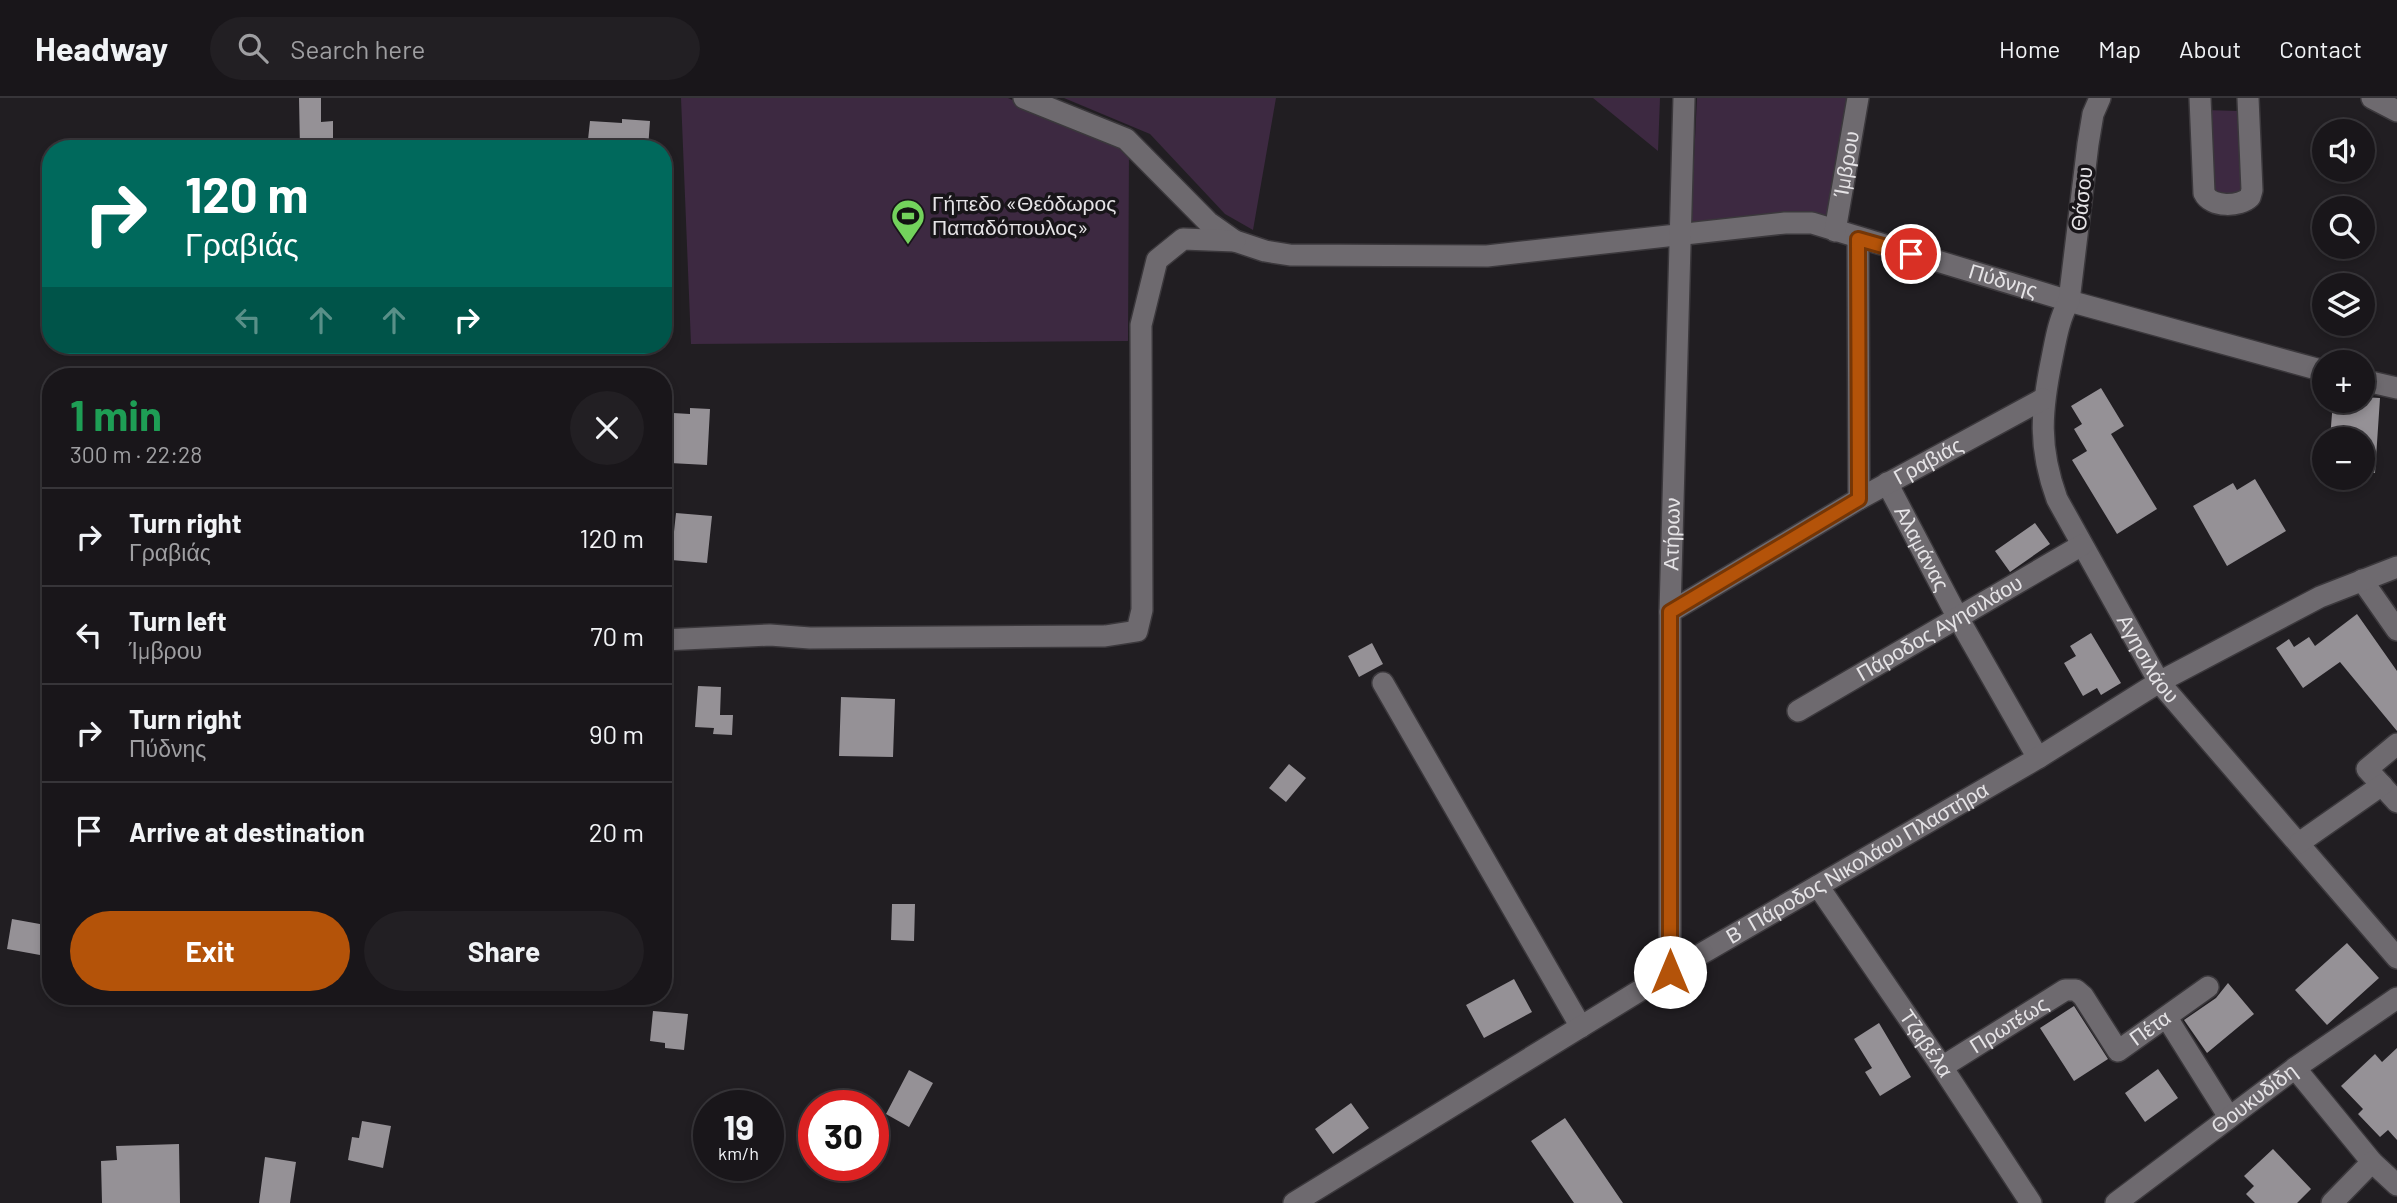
<!DOCTYPE html>
<meta charset="utf-8">
<style>
:root{--surface:#19161a;--page:#221f23;--text:#f1f3f6;--muted:#9f9fa2;--line:#373539;--accent:#b45309}
body{margin:0;font-family:Barlow,sans-serif;background:var(--page);color:var(--text);height:100vh;display:flex;flex-direction:column;font-size:26px;white-space:nowrap}
*{box-sizing:border-box;margin:0}
p{font-size:23px;color:var(--muted)}
.icon{flex:none;width:38px;height:38px;fill:none;stroke:currentColor;stroke-width:2;stroke-linecap:round;stroke-linejoin:round}
.map{position:relative;flex:1;overflow:hidden}
.sheet{position:absolute;left:42px;top:270px;width:630px;height:637px;display:flex;flex-direction:column;background:var(--surface);border-radius:28px;box-shadow:0 4px 10px #0003,0 0 0 2px var(--line)}
.sheet>*{flex:none}
.guide{position:absolute;left:42px;top:42px;width:630px;height:214px;border-radius:28px;box-shadow:0 4px 10px #0003,0 0 0 2px var(--line);background:#00695c;color:#fff;overflow:hidden}
.controls{position:absolute;left:2312px;top:21px;display:grid;gap:14px}
.controls a{display:grid;place-items:center;width:63px;height:63px;border-radius:50%;background:var(--surface);box-shadow:0 4px 10px #0003,0 0 0 2px var(--line);font-size:35px}
.speed{position:absolute;left:693px;top:992px;display:flex;gap:14px;font-size:35px;font-weight:700;text-align:center}
.speed>*{display:grid;place-content:center;width:91px;height:91px;border-radius:50%;background:var(--surface);box-shadow:0 4px 10px #0003,0 0 0 2px var(--line);line-height:1}
.speed small{font-size:18px;font-weight:400}
.speed .limit{border:10px solid #d22;background:#fff;color:#111}
.pin{position:absolute;display:grid;place-items:center;width:60px;height:60px;color:#fff;margin:-30px;border:4px solid #fff;border-radius:50%;box-shadow:0 2px 7px #0007}
.me{position:absolute;width:77px;margin:-38px;rotate:0deg;stroke-linejoin:round;filter:drop-shadow(0 0 5px #0008)}
.turn{display:flex;align-items:center;gap:24px;height:147px;padding:0 28px;font-size:32px}
.turn .icon{width:91px;height:91px;stroke-width:2.5}
.turn b{display:block;font-size:49px;line-height:60px}
.lanes{display:flex;align-items:center;height:66px;padding:0 28px;background:#0003;justify-content:center;gap:35px;direction:ltr}
.lanes .off{opacity:.35}
.round{display:grid;place-items:center;flex:none;width:74px;height:74px;border-radius:37px;background:var(--page)}
.overview{display:flex;align-items:center;justify-content:space-between;height:119px;padding:0 28px}
h1{font-size:42px;font-weight:700;line-height:52px;color:#1e9e55}
.button{display:flex;gap:14px;margin-top:auto;padding:14px 28px}
.button a{flex:1;height:80px;border-radius:42px;background:var(--accent);color:#fff;font-size:28px;font-weight:700;line-height:80px;text-align:center}
.button a+a{background:var(--page);color:var(--text)}
ul{padding:0;list-style:none}
li{display:flex;align-items:center;gap:21px;height:98px;padding:0 28px;border-top:2px solid var(--line)}
li div{flex:1}
li b{display:block;font-size:26px}
li em{font-style:normal}
header{display:flex;align-items:center;gap:42px;box-sizing:border-box;height:98px;padding:0 35px;background:var(--surface);border-bottom:2px solid var(--line)}
header strong{font-size:33px}
nav{display:flex;gap:38px;margin-inline-start:auto;font-size:24px}
.search{width:490px;height:63px;background:var(--page);display:flex;align-items:center;gap:18px;box-sizing:border-box;padding:0 24px;border-radius:38px;color:var(--muted);font-size:26px}
.map>svg:first-child{display:block}
</style>
<header>
<strong>Headway</strong>
<div class="search"><svg class="icon" aria-label="search" viewBox="0 0 24 24"><circle cx="10" cy="10" r="6"/><path d="M15 15l6 6"/></svg>Search here</div>
<nav><a>Home</a><a>Map</a><a>About</a><a>Contact</a></nav>
</header>
<div class="map">
<svg width="2397" height="1105" viewBox="0 0 2397 1105">
<rect width="100%" height="100%" fill="#211e22"/>
<path fill="#3d2941" d="M681 0H1008L1129 53 1128 243 691 246Z
M1064 0H1276L1253 132 1225 116 1150 36Z
M1593 0H1660L1658 53Z
M1697 0H1850L1831 123 1699 129 1691 122Z
M2205 12 2238 13 2241 105 2208 103Z"/>
<path fill="#959196" d="M299 0H321V24L333 23V51H300Z
M622 21 650 23 648 51H587L590 23 622 25Z
M2101 290 2124 328 2111 336 2157 411 2117 436 2072 362 2087 353 2074 331 2082 326 2071 308Z
M2362 299 2380 300 2375 375H2362V341H2330L2333 303H2362Z
M690 310 710 311 707 367 670 365 673 315 690 316Z
M2255 381 2286 433 2227 468 2193 408 2233 385 2237 392Z
M676 415 712 418 707 465 671 462Z
M2035 425 2050 446 2010 474 1995 453Z
M2357 516 2397 573V633L2340 564 2303 590 2276 550 2289 541 2294 549 2309 539 2315 548Z
M2091 535 2121 585 2101 597 2097 590 2083 598 2064 565 2076 558 2070 548Z
M1372 545 1383 566 1359 579 1348 558Z
M698 588 721 589 720 617H733L732 637 713 636 714 630 695 629Z
M841 599 895 601 893 659 839 658Z
M1289 666 1306 680 1286 704 1269 690Z
M892 806H915L914 843 891 842Z
M12 821 51 828V859L7 851Z
M2347 845 2379 880 2327 927 2295 892Z
M1514 881 1532 914 1484 940 1466 907Z
M2228 885 2254 916 2207 955 2184 922 2216 900Z
M2074 908 2108 961 2074 983 2040 930Z
M653 913 688 916 684 952 665 950V945L650 943Z
M1879 925 1911 979 1880 998 1865 974 1872 970 1854 941Z
M2397 950V1042L2388 1032 2380 1039 2358 1016 2363 1011 2341 988 2375 956 2382 964Z
M2158 971 2178 1000 2145 1024 2125 995Z
M909 972 933 985 909 1029 886 1016Z
M1351 1005 1369 1030 1333 1056 1315 1031Z
M1565 1020 1623 1105H1574L1531 1043Z
M362 1023 391 1028 383 1070 348 1062 352 1039 359 1040Z
M179 1046 180 1105H102L101 1063 117 1062 116 1048Z
M2273 1051 2311 1091 2297 1105H2255L2246 1096 2254 1088 2244 1078Z
M265 1059 296 1064 290 1105H259Z"/>
<g fill="none" stroke-linecap="round" stroke-linejoin="round">
<g stroke="#3b383c" stroke-width="24">
<g id="minor">
<path id="s1" d="M1024 0 1126 41 1208 124 1235 143 1265 153 1290 157 1487 158 1785 125H1812L2069 203 2324 273"/>
<path id="s2" d="M2100 0 2093 16 2088 46 2069 203C2059 221 2056 240 2052 260 2041 313 2038 349 2057 401L2159 584 2397 860"/>
<path d="M2200 0 2204 95C2211 110 2240 109 2250 99L2252 92 2248 0"/>
<path d="M2372 0 2397 13"/>
<path id="s3" d="M1835 133 1858 0"/>
<path d="M1858 141 1859 401"/>
<path d="M2362 282 2397 290"/>
<path id="s4" d="M1887 385 1957 518 2038 660"/>
<path d="M2362 482 2397 532"/>
<path id="s5" d="M1670 514 1859 401 2043 301"/>
<path d="M663 542 770 537 810 540 1105 538 1137 533 1142 512 1141 227 1157 162 1183 141 1235 143"/>
<path d="M1383 585 1581 929"/>
<path id="s6" d="M1798 613 2082 447"/>
<path d="M2397 646 2367 671 2397 704"/>
<path d="M2299 745 2382 687"/>
<path id="s7" d="M1818 788 1942 969 2031 1105"/>
<path id="s8" d="M1670 874V514L1684 0"/>
<path d="M2167 920 2229 1019"/>
<path id="s9" d="M1942 969 2065 892H2076L2083 898 2118 953 2208 889"/>
<path d="M2295 970 2372 1064 2397 1087"/>
<path id="s10" d="M1294 1105 1670 874 2038 660 2159 584 2320 499 2397 469"/>
<path id="s11" d="M2116 1105 2295 970 2397 900"/>
<path d="M2332 1105 2372 1064"/>
</g>
</g>
<use href="#minor" stroke="#6e6a6f" stroke-width="21"/>
</g>
<g fill="none" stroke-linecap="round" stroke-linejoin="round">
<g stroke="#753606" stroke-width="18">
<path id="route" d="M1670 874V514L1859 401 1858 141 1911 156"/>
</g>
<use href="#route" stroke="#b45309" stroke-width="12"/>
</g>
<defs>
<g id="stadium-pin" transform="scale(1.75)"><path d="M0 17L-7.5 6A9.5 9.5 0 1 1 7.5 6Z" fill="#73d25c" stroke="#181519"/><path d="M0-5a6.5 5 0 1 0 0 10a6.5 5 0 1 0 0-10ZM-3.5-1.8h7v3.6h-7Z" fill="#111"/></g>
</defs>
<g fill-rule="evenodd">
<use href="#stadium-pin" x="908" y="118"/>
</g>
<g text-anchor="middle" stroke-width="7" stroke-linejoin="round" paint-order="stroke">
<g font-size="21" fill="#e5e3e6" stroke="#181519">
<text dy="7" stroke="none"><textPath href="#s3" startOffset="68">Ίμβρου</textPath></text>
<text transform="translate(2082 101) rotate(-84)" y="7">Θάσου</text>
<text dy="7" stroke="none"><textPath href="#s1" startOffset="1040">Πύδνης</textPath></text>
<text dy="7" stroke="none"><textPath href="#s5" startOffset="299">Γραβιάς</textPath></text>
<text dy="7" stroke="none"><textPath href="#s8" startOffset="438">Ατήρων</textPath></text>
<text dy="7" stroke="none"><textPath href="#s4" startOffset="74">Αλαμάνας</textPath></text>
<text dy="7" stroke="none"><textPath href="#s6" startOffset="164">Πάροδος Αγησιλάου</textPath></text>
<text dy="7" stroke="none"><textPath href="#s2" startOffset="593">Αγησιλάου</textPath></text>
<text dy="7" stroke="none"><textPath href="#s10" startOffset="658">Β΄ Πάροδος Νικολάου Πλαστήρα</textPath></text>
<text dy="7" stroke="none"><textPath href="#s9" startOffset="79">Πρωτέως</textPath></text>
<text dy="7" stroke="none"><textPath href="#s9" startOffset="270">Πέτα</textPath></text>
<text dy="7" stroke="none"><textPath href="#s7" startOffset="191">Τζαβέλα</textPath></text>
<text dy="7" stroke="none"><textPath href="#s11" startOffset="173">Θουκυδίδη</textPath></text>
</g>
<g font-size="21" fill="#e5e3e6" stroke="#181519" text-anchor="start">
<text x="932" y="113">Γήπεδο «Θεόδωρος<tspan x="932" dy="24">Παπαδόπουλος»</tspan></text>
</g>
</g>
</svg>
<div class="controls">
<a><svg class="icon" aria-label="sound" viewBox="0 0 24 24"><path d="M4 9h4l5-4v14l-5-4H4zM17 9q2 3 0 6"/></svg></a>
<a><svg class="icon" aria-label="search" viewBox="0 0 24 24"><circle cx="10" cy="10" r="6"/><path d="M15 15l6 6"/></svg></a>
<a><svg class="icon" aria-label="layers" viewBox="0 0 24 24"><path d="M12 4l9 5-9 5-9-5zM3 14l9 5 9-5"/></svg></a>
<a>+</a>
<a>−</a>
</div>
<div class="speed"><div>19<small>km/h</small></div><div class="limit">30</div></div>
<div class="pin" style="left:1911px;top:156px;background:#d93025"><svg class="icon" aria-label="arrive" viewBox="0 0 24 24"><path d="M6 21V4h12l-3 4 3 4H6"/></svg></div>
<svg class="me" style="left:1670px;top:874px" viewBox="-20 -20 40 40"><circle r="19" fill="#fff"/><path d="M0-13L10 11 0 6-10 11z" fill="#b45309"/></svg>
<div class="guide">
<div class="turn"><svg class="icon" aria-label="right" viewBox="0 0 24 24"><path d="M7 20v-9h11M14 6l5 5-5 5"/></svg><div><b>120 m</b>Γραβιάς</div></div>
<div class="lanes"><svg class="icon off" aria-label="left" viewBox="0 0 24 24"><path d="M17 20v-9H6M10 6l-5 5 5 5"/></svg><svg class="icon off" aria-label="ahead" viewBox="0 0 24 24"><path d="M12 20V5M6 11l6-6 6 6"/></svg><svg class="icon off" aria-label="ahead" viewBox="0 0 24 24"><path d="M12 20V5M6 11l6-6 6 6"/></svg><svg class="icon" aria-label="right" viewBox="0 0 24 24"><path d="M7 20v-9h11M14 6l5 5-5 5"/></svg></div>
</div>
<section class="sheet">
<div class="overview"><div><h1>1 min</h1><p>300 m · 22:28</p></div><a class="round"><svg class="icon" aria-label="close" viewBox="0 0 24 24"><path d="M6 6l12 12M18 6L6 18"/></svg></a></div>
<ul>
<li><svg class="icon" aria-label="right" viewBox="0 0 24 24"><path d="M7 20v-9h11M14 6l5 5-5 5"/></svg><div><b>Turn right</b><p>Γραβιάς</p></div><em>120 m</em></li>
<li><svg class="icon" aria-label="left" viewBox="0 0 24 24"><path d="M17 20v-9H6M10 6l-5 5 5 5"/></svg><div><b>Turn left</b><p>Ίμβρου</p></div><em>70 m</em></li>
<li><svg class="icon" aria-label="right" viewBox="0 0 24 24"><path d="M7 20v-9h11M14 6l5 5-5 5"/></svg><div><b>Turn right</b><p>Πύδνης</p></div><em>90 m</em></li>
<li><svg class="icon" aria-label="arrive" viewBox="0 0 24 24"><path d="M6 21V4h12l-3 4 3 4H6"/></svg><div><b>Arrive at destination</b></div><em>20 m</em></li>
</ul>
<div class="button"><a>Exit</a><a>Share</a></div>
</section>
</div>
